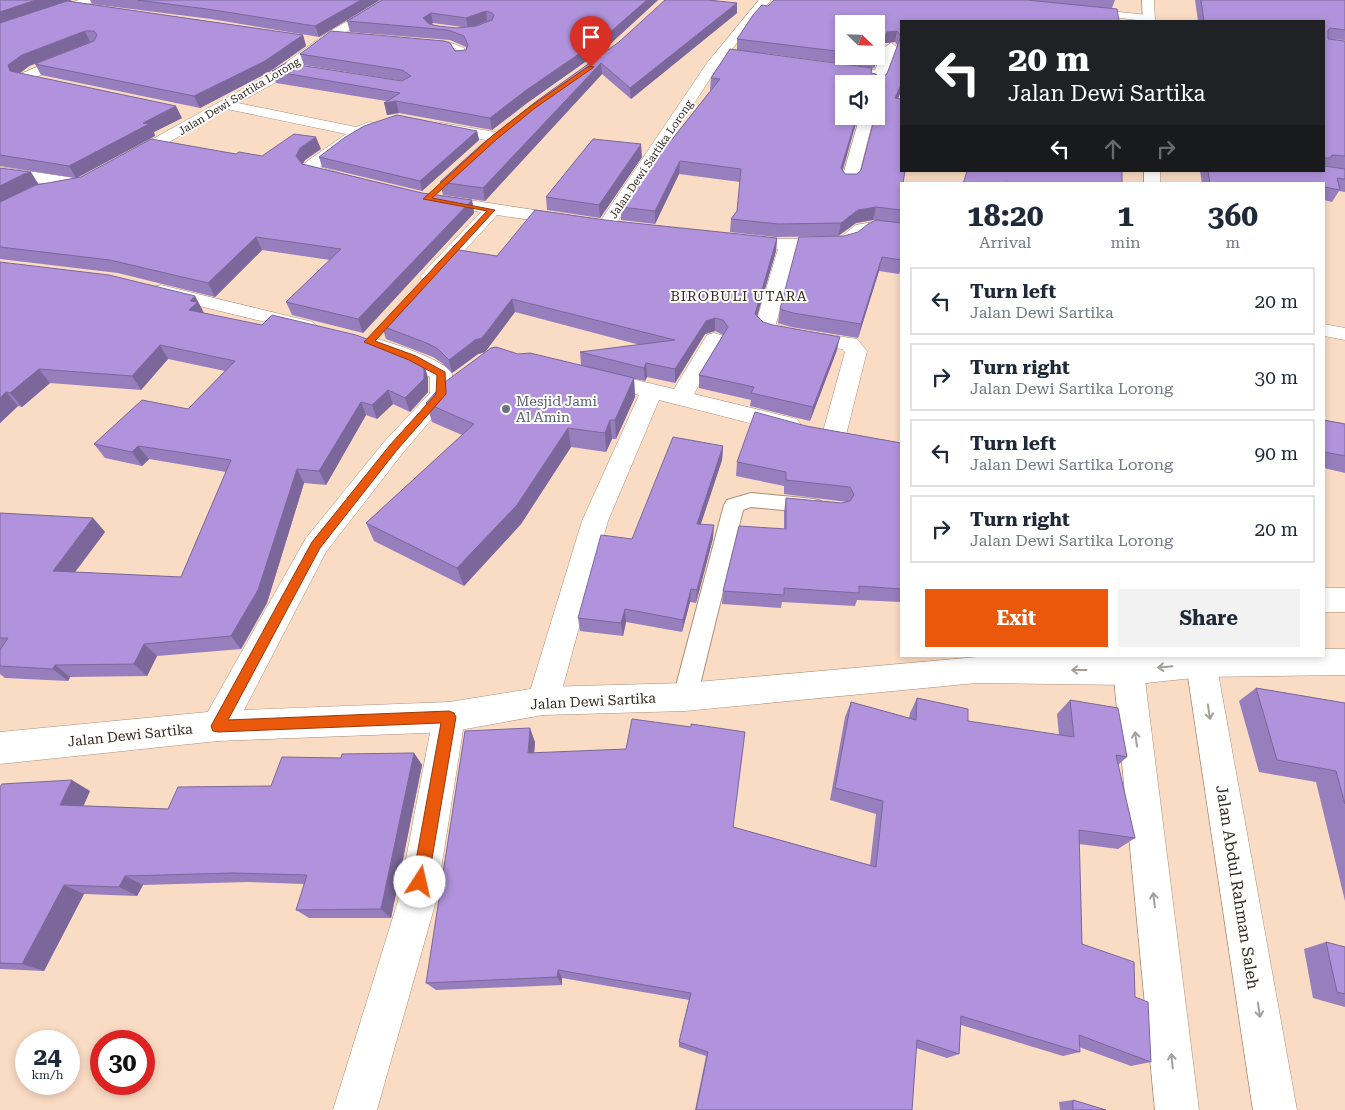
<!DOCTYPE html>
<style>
:root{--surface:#fff;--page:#f2f2f3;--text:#1f2937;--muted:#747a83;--line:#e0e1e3;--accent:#ea580c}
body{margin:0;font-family:"Roboto Serif",serif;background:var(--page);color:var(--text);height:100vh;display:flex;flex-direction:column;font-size:19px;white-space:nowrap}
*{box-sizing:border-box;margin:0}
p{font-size:16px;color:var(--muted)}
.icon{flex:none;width:28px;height:28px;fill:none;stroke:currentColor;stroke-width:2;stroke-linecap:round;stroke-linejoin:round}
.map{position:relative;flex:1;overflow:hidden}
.side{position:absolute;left:900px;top:182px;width:425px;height:475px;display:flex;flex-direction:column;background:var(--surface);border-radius:0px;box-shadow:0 2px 8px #0003}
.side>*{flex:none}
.guide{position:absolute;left:900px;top:20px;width:425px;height:152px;border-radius:0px;box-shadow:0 2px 8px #0003;background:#202124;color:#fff;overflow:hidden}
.needle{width:32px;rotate:113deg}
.fabs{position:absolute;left:835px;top:15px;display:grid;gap:10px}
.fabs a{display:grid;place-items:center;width:50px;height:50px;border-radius:0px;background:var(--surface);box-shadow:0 2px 8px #0003;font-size:25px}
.speed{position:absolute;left:15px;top:1030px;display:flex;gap:10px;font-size:25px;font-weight:700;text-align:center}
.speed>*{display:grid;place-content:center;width:65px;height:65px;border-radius:50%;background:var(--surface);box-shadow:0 2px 8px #0003;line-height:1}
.speed small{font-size:12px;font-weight:400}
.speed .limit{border:8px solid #d22;background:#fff;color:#111}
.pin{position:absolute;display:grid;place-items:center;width:42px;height:42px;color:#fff;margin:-51px -21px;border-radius:50% 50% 50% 0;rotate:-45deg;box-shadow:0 0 5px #0007}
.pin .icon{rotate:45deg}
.me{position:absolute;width:55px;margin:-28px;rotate:10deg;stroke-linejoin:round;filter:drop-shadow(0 0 4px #0008)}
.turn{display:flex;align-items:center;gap:18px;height:105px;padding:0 25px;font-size:22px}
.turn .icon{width:65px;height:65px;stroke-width:2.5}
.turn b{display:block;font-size:35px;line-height:42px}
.lanes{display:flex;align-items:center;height:48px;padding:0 25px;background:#0003;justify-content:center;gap:25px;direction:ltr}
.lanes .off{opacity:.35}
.eta{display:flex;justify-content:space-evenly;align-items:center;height:85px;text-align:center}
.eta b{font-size:30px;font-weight:700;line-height:35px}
.action{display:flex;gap:10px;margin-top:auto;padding:10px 25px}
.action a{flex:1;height:58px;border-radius:0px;background:var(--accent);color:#fff;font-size:20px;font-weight:700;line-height:58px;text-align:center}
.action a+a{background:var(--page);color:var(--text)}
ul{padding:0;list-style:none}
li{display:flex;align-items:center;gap:15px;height:68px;margin:0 10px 8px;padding:0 15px;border:2px solid var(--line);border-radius:0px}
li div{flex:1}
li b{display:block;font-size:19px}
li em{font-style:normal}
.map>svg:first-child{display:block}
</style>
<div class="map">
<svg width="1345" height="1110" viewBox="0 0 1345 1110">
<rect width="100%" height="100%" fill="#fadbc4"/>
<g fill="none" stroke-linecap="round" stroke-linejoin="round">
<g stroke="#ac8f7a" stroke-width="2">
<path id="lane" d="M751 493 814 499 821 501 824 506 821 511 814 513 751 507 743 510 697 697 694 705 685 708 676 705 673 697 724 505 727 500Z"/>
</g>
<g stroke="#ac8f7a" stroke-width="1">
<path id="street" d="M79 0H96L94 2 0 34V26Z
M384 0H398L335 39 280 80 238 103 356 127 369 122 374 123 376 126C372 132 362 137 355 136L357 138 354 141 320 167 349 176 351 179 349 182 343 184 304 172 302 169 306 162 346 134 227 109 134 162H122L120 159 122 156 270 74 327 33Z
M759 0H771L717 68 612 230 606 231 497 215 437 281 430 283 423 281 420 277 423 273 481 212 430 204 428 200 430 196 436 195 601 220 707 63Z
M1080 8 1148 15 1154 18 1152 20 1146 21 1076 13 1074 11Z
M415 39 449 42 464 48 468 57 462 61 457 60 454 53 446 50 411 46 409 43Z
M891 43 897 47 881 88 876 89V84H870L872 78 839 73 832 69 839 65 875 70 885 47Z
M72 52 78 56 76 59 36 77 59 83 61 86 59 89 54 90 18 81 16 78 18 75Z
M860 116H874L857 182 855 185H843L841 182Z
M442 123 495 132 500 134 503 137 500 140 495 142 437 130 435 127 437 124Z
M0 167 82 179 88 180 90 184 88 188 82 189 0 177Z
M873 222 901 225V235L873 232 864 236 855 244 841 248 796 249 776 324 791 329 857 339 867 351 846 435 842 441 834 443 826 441 822 435 845 352 842 349C821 346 767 344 755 326L778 249 733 244 730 240 733 236 739 235 776 239 839 238 856 225Z
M161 285 313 322 316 326 313 330 306 332 154 295 151 291 154 287Z
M1324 324 1345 328V340L1324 336Z
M714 333 721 335 725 339 694 394 797 419 801 425 797 431 789 433 659 400 608 521 559 701 554 711 543 715 532 711 527 701 582 521 639 395 590 383 587 378 590 373 598 371 674 389 707 335Z
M377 339C391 342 445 361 451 372 454 378 452 388 452 395L402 454 326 552 230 737 218 741 206 737 202 726 206 715 306 538 384 442 430 393V377L404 363 369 350 366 345 369 340Z
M449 702 460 707 465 717 436 901 377 1110H333L398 901 433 717 438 707Z"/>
</g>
<g stroke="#ac8f7a" stroke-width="1">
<path id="secondary" d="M977 657H1128L1139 661 1143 671 1139 681 1128 685 977 683 685 711 543 715 449 732 218 741 0 764V732L218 711 449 702 543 687 685 683Z"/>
</g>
<g stroke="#ac8f7a" stroke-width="1">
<path id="primary" d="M1324 588H1345V612H1324Z
M1324 649H1345V675L1202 677 1128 685 1117 681 1113 671 1117 661 1128 657 1324 656Z"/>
</g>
<g stroke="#ac8f7a" stroke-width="1">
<path id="highway" d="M1142 0H1154L1155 21H1143Z
M1144 171H1160V184H1144Z
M1112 656H1142L1199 1110H1155Z
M1185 656H1215L1297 1110H1253Z"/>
</g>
<use href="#lane" fill="#fff" fill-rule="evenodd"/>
<use href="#street" fill="#fff" fill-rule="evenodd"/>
<use href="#secondary" fill="#fff" fill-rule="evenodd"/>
<use href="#primary" fill="#fff" fill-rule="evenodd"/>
<use href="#highway" fill="#fff" fill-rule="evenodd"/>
</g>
<path fill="#977ebd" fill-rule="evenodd" d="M0 0H72L69 1 303 35 306 46 269 72 200 108 41 75 35 64 90 42 29 66 20 73 182 118 154 132 155 136 77 178 236 154 262 156 321 149 305 160 303 164 422 193 472 200 474 213 363 333 292 315 286 302 330 260 262 250 215 297 118 273 0 259V168L39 185 75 178 0 166Z
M90 0H380L319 37 211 19 92 4Z
M382 0H658L609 45 527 103 492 130 399 113 387 115 386 101 276 83 272 71 402 81H403L304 65 300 54 466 50V47L450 40 350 32 347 21ZM433 23 462 27 457 28 438 26 431 24Z
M774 0H1115L1112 8 901 21V91L898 99 901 184V271H900L899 274 879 271 858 338 791 327 778 323 780 309 844 236 858 232 876 220H873L856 223 838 236 776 237 730 232 731 219 737 211 740 182 679 174 655 224 621 220V207L666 147 711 90H710L711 78 737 50V39ZM844 24 876 56H844ZM895 42 898 46 887 74 878 79 871 73 763 53 874 68 885 43ZM844 84H876V116L861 170 857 174H845L843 170 858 116Z
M1195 0H1345V40L1328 39 1345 41V192L1339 191 1332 202 1324 200V184H1202L1200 171H1324V21H1198Z
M737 13 631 99 602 74 485 201 443 195 440 182 619 42Z
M477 131 479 140 422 191 322 167 319 157Z
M642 157 600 218 547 210 546 197Z
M605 220 777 238 776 251 757 316 763 322 837 350 810 421 750 406 751 400 699 388V375L723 335 715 331 705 334 675 383 647 377 645 381 634 379 635 397 616 439H612L606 452 571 447 521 524 464 586 374 541 366 523 462 435 432 422 426 403 518 354 581 365 580 352 640 345 515 312 485 352 478 354 452 373 442 363 433 357 386 339 382 326 497 256Z
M0 262 195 296 204 313 424 364 428 378V392L410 412 393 404 377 419 366 415 326 485 304 483 267 603 241 649 157 656 147 676 70 677 68 681 5 678 0 674V513L93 518 105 532 75 572 181 577 226 472 149 459 142 466 105 458 94 444 188 409 225 371 168 359 141 390 50 383 22 407 18 406 0 423Z
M1324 419V420L1345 424V473L1324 468Z
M806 426 901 443V602L857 600 855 606 782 602 781 608 722 604 723 591 784 529V512L786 498 842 503 847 502 784 494V486L736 476 737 462Z
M723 446 722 460 701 524 713 538 696 603 690 602 682 632 626 622 623 636 580 631 578 618 632 539Z
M1256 688 1345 703V901L1316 782 1259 772 1239 701Z
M917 698 968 721 1059 735 1057 714 1070 700 1127 757 1118 765 1135 838 1118 849 1079 844 1082 944 1135 997 1151 1062 1131 1066 1079 1047 1080 1052 1063 1056 961 1025 959 1054 947 1058 916 1048 912 1110H695L706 1056 679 1047V1042L689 1000 562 978V985L436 990 426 983 535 742 534 753 733 827 870 865 876 814 830 800 845 717 851 702 909 718 910 713Z
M414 753 422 765 391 918H309L296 910 304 884 247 882 143 885 137 896 84 894 44 971 0 969V787L90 791 83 806 168 809 271 786 341 758Z
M1326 942 1345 947V1007L1313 998 1304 949Z
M1073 1100 1106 1110H1060L1059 1102Z"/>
<path fill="#7b679a" d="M36 0H72L0 24V12Z
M361 0H380L319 37 315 26Z
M647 0H658L609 45 527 103 492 130 490 118 525 91Z
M737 3V13L631 99 630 88Z
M486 11 487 21 468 28 466 18Z
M431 13 433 23 425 28 423 18Z
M85 31 90 42 29 66 15 77 10 71 8 65 22 55Z
M897 31 895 42 885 43 874 68 876 56 887 32Z
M303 35 306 46 269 72 200 108 194 96Z
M601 63 602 74 485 201 483 188Z
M901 85V91L893 111 895 98Z
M396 101 399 113 387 115 384 103Z
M176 106 182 118 154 132 155 136 76 178 69 166 143 123Z
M857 116H858L839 181 841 168Z
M477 131 479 140 422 191 420 181Z
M316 137 321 149 305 160 300 168 296 156 300 148Z
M641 144 642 157 600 218 599 205Z
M680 161 679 174 655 224V211Z
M31 172 39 185 32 186 0 204V186L24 174Z
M472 200 474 213 363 333 358 319Z
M876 207 873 220 856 223 838 236 841 223 858 210Z
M256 237 262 250 215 297 208 283Z
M777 238 776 251 754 327 755 314Z
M882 257 879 271 858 338 861 324Z
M195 296 205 315 189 310 190 301Z
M512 299 515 312 485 352 478 354 452 373 449 360Z
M715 318V331L705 334 675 383V369L706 321Z
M840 337 837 350 810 421 813 407Z
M160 345 168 359 141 390 132 376Z
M646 363 647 377 645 381 644 368Z
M424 364 428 378V392L410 412 405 398Z
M39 369 50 383 22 407 10 393Z
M634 378 635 397 616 439 615 420Z
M388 390 393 404 377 419 372 405Z
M6 392 18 406 0 423V398Z
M361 402 366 415 326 485 319 471Z
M610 420 612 439 606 452 605 433Z
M568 428 571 447 521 524 464 586 457 568Z
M138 446 149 459 142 466 132 452Z
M723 446 722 460 696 538 697 524Z
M297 469 304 483 267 603 241 649 231 636Z
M93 518 105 532 66 584 53 571Z
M714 525 713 538 696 603 697 590Z
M691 589 690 602 682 632 683 620Z
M625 609 626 622 623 636 621 623Z
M144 644 157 656 147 676 134 664Z
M55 665 70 677 68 681 53 669Z
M530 728 535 742 533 767 528 753Z
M414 753 422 765 391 918 381 909Z
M72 780 90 791 79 816 60 805Z
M125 876 143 885 137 896 119 887Z
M64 885 84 894 44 971 22 964Z
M558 970 562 978V985L557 977Z"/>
<path fill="#b093dc" stroke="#7b679a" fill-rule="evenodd" d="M0 0H36L0 12Z
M137 0H361L315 26 207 9Z
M382 0H647L608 34 525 91 490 118 396 101 384 103 400 93 272 71 286 63 402 81 411 76 402 70 300 54 331 31 444 41 450 43 455 51 466 50 468 45 464 36 448 30 347 21ZM486 11 492 13 494 15 492 20 476 26 457 28 438 26 429 24 423 18 431 13 466 18Z
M665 0H708L737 3 630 88 601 63 483 188 440 182 481 145 538 100 619 42Z
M774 0H1027L1117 9 1119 21H901V85L895 98 901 99V171H905L903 183 911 184H901V210L876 207 858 210 841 223 778 224 731 219 737 211 741 169 680 161 655 211 621 207 661 146 666 147 720 79 711 78 730 49 872 68 871 73 876 74 878 79 887 74 901 36 897 31 887 32 876 56V24H844V52L737 39 753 15 762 5 768 6ZM844 84H876V102L878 104 876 112V116H875L861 170 857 174H845L841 168 857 116H844Z
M1201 0H1345V30L1330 28 1328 30V39L1345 41V156L1332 155 1330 158H1324V21H1204Z
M67 1 303 35 265 61 194 96 35 64 94 41 97 35 94 31H85L22 55 8 65 10 71 176 106 143 123 149 124 69 166 0 155V23Z
M397 115 477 131 420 181 319 157 344 138 364 126Z
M294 134 316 137 300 148 296 156 302 164 422 193 472 200 358 319 286 302 341 249 256 237 208 283 110 260 0 247V202L36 185 81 177 151 139 236 154 239 152 262 156Z
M593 139 641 144 599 205 546 197Z
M1324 166 1345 169V179L1337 178 1340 190 1324 187V184H1210L1208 171H1324Z
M0 168 31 172 24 174 0 186Z
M967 171H1122V184H1014L1006 182 1005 184H963Z
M535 210 605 220 777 238 755 314 763 322 773 325 840 337 813 407 751 393 754 387 699 375 728 327 723 320 715 318 706 321 675 369 646 363 644 368 580 352 675 340 512 299 482 338 475 340 449 360 438 349 429 344 382 326 453 249 497 256Z
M876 220 901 223V260L882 257 861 324 793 313 780 309 799 237 844 236 858 232 868 224Z
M0 262 109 275 195 296 190 301 198 302 189 310 262 325 272 315 356 335 399 351 424 364V379L405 398 388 390 372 405 361 402 319 471 297 469 258 590 231 636 144 644 134 664 55 665 53 669 0 666V650L8 638H0V513L93 518 53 571 181 577 231 460 138 446 132 452 94 444 142 400 188 409 235 361 160 345 132 376 39 369 10 393 6 392 0 398Z
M496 347 518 354 530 353 634 378 615 420H610L605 433 568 428 517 505 457 568 366 523 474 424 426 403 445 382 491 348Z
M755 412 806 426 901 443V589L859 586V593L784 588V595L723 591 739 526 786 529V498L842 503 850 501 854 495 850 487 786 480V472L737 462Z
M1324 419V420L1345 424V456L1324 452Z
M673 437 723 446 697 524 714 525 697 590 691 589 683 620 625 609 621 623 578 618 601 535 632 539Z
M1256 688 1345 703V804L1336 771 1277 760Z
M917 698 968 709V721L1074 737 1070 700 1118 708 1127 757 1116 755 1135 838 1079 830 1082 944 1134 962 1135 997 1148 1002 1151 1062 1079 1035 1080 1052 961 1016 959 1054 917 1040 912 1110H696L708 1052 679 1042 691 993 558 970 557 977 426 983 465 731 530 728 528 753 626 749 632 719 691 727V724L745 732 733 827 876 867 883 801 835 788 851 702 916 720Z
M414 753 381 909 296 910 307 875 233 873 125 876 119 887 64 885 22 964 0 963V787L2 784 72 780 60 805 168 809 178 787 271 786 282 757 341 758 342 754Z
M1326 942 1345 947V994L1337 992Z
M1073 1100 1106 1110H1073Z"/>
<defs><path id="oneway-shaft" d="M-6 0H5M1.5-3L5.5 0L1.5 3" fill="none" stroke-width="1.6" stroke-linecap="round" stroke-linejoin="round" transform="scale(1.25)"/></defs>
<g stroke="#a49f9b">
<use href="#oneway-shaft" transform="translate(1165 667) rotate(175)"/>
<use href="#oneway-shaft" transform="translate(1079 670) rotate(-180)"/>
<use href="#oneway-shaft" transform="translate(1209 712) rotate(81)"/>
<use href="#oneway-shaft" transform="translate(1136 739) rotate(-97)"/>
<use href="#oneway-shaft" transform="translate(1154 900) rotate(-97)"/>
<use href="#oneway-shaft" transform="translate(1259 1010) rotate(81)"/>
<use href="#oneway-shaft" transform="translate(1172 1061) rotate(-96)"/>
</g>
<path fill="#ea580c" stroke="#983908" d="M589 66 594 67 535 108 497 139 432 198 495 210 375 341 416 356 445 372 446 394 397 450 320 548 228 720 449 711 454 713 456 717 428 882 425 888 420 890 415 888 412 882 441 723 218 732 213 731 211 726 312 542 390 445 436 394 437 375 409 360 364 342 487 211 423 199 492 136 531 106Z"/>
<circle fill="#6b7280" stroke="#fff" stroke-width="2" cx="506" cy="409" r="5"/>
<g text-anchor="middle" stroke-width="4" stroke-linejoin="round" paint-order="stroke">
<g font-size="11" fill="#352920" stroke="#fff">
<text transform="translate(239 96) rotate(-31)" y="4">Jalan Dewi Sartika Lorong</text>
<text transform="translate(651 159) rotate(-56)" y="4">Jalan Dewi Sartika Lorong</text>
</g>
<g font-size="14" letter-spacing="1" fill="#352920" stroke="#fff">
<text x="739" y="301">BIROBULI UTARA</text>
</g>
<g font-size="14" fill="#5b616d" stroke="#fff" text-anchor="start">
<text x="516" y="406">Mesjid Jami<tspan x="516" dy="16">Al Amin</tspan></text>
</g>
<g font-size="14" fill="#352920" stroke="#fff">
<text transform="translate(593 701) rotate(-3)" y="5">Jalan Dewi Sartika</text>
<text transform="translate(130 735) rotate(-6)" y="5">Jalan Dewi Sartika</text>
</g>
<g font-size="16" fill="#352920" stroke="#fff">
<text transform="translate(1238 887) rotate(81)" y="6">Jalan Abdul Rahman Saleh</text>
</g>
</g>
</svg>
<div class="fabs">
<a><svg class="needle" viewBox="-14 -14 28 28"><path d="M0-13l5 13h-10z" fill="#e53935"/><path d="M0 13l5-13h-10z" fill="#747a83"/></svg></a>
<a><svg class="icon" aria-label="sound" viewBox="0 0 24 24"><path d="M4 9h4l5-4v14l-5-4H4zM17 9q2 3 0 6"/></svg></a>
</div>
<div class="speed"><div>24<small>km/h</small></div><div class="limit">30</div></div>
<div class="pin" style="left:591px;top:67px;background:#d93025"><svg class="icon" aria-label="arrive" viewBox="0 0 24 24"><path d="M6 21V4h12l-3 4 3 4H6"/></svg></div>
<svg class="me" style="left:420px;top:882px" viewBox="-20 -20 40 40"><circle r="19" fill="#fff"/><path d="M0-13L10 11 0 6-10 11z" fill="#ea580c"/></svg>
<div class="guide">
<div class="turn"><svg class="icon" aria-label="left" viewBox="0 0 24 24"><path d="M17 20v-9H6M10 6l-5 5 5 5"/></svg><div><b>20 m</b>Jalan Dewi Sartika</div></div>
<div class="lanes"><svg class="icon" aria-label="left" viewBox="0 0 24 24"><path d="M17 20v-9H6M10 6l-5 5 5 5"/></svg><svg class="icon off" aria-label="ahead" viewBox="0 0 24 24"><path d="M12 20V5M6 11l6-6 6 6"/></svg><svg class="icon off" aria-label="right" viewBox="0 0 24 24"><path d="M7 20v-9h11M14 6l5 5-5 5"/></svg></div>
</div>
<section class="side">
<div class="eta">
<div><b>18:20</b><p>Arrival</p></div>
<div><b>1</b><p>min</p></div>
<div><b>360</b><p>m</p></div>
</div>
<ul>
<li><svg class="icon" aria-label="left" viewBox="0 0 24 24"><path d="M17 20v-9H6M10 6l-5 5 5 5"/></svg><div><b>Turn left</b><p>Jalan Dewi Sartika</p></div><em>20 m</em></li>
<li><svg class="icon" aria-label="right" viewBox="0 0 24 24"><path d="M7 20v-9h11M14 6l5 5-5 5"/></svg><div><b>Turn right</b><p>Jalan Dewi Sartika Lorong</p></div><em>30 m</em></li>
<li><svg class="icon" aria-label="left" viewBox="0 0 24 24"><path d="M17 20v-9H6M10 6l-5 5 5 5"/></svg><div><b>Turn left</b><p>Jalan Dewi Sartika Lorong</p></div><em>90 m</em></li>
<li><svg class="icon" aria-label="right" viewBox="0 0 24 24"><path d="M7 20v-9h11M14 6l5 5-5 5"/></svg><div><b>Turn right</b><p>Jalan Dewi Sartika Lorong</p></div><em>20 m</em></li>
</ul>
<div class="action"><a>Exit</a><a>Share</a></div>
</section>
</div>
